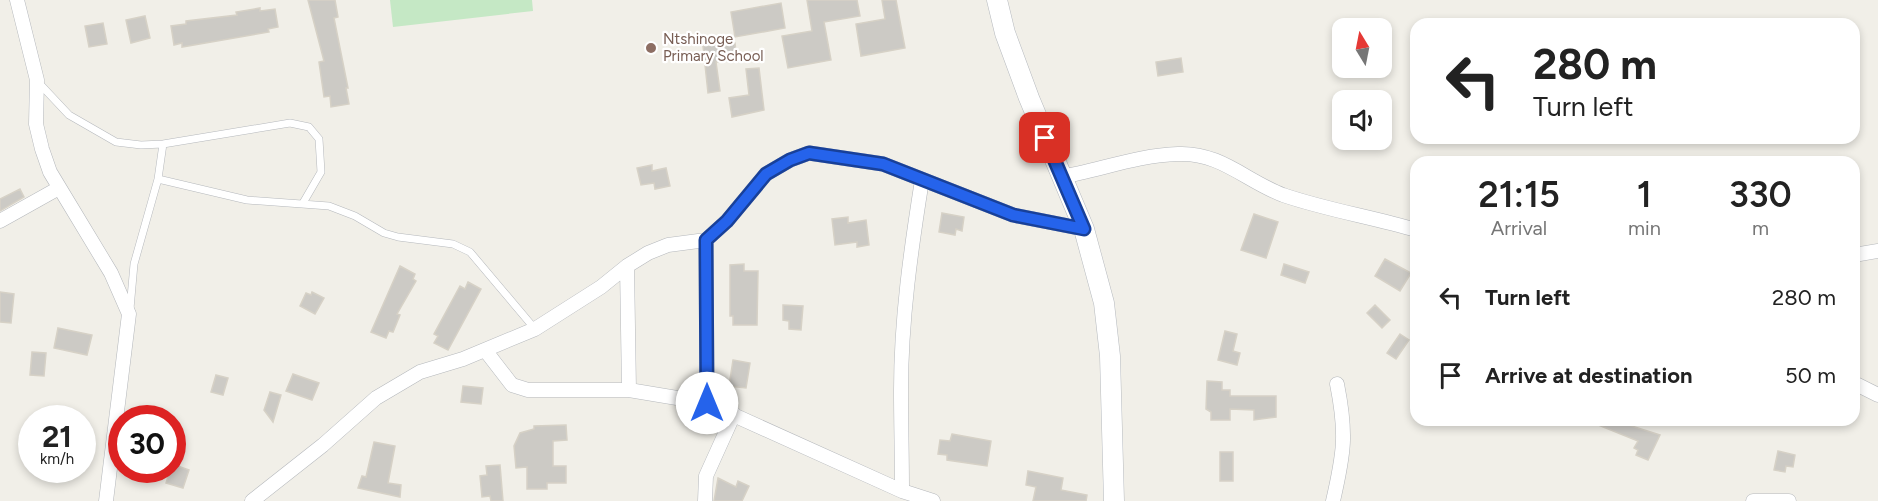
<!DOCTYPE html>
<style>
:root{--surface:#fff;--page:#f6f6f6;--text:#222;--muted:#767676}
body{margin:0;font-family:Figtree,sans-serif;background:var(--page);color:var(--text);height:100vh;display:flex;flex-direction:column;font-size:22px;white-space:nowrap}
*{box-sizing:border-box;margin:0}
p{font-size:20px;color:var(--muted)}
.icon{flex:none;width:33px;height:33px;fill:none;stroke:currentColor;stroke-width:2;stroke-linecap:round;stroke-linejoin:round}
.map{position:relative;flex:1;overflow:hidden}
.side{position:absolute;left:1410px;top:156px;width:450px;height:270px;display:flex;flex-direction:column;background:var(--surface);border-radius:18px;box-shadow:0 3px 9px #0003}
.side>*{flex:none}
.guide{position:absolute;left:1410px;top:18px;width:450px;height:126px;border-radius:18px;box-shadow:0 3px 9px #0003;background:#fff;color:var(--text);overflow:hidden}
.needle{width:39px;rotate:350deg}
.controls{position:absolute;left:1332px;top:18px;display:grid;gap:12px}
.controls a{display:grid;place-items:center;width:60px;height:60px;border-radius:12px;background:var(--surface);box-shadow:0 3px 9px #0003;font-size:30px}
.speed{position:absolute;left:18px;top:405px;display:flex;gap:12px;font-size:30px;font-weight:700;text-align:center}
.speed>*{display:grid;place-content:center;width:78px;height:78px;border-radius:50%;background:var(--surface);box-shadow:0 3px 9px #0003;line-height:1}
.speed small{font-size:15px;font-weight:400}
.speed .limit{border:9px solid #d22;background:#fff;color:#111}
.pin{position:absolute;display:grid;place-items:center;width:51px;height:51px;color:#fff;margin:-26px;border-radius:12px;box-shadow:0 3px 9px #0006}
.me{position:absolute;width:66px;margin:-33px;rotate:0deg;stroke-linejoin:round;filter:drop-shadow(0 0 4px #0008)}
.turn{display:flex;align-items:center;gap:21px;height:126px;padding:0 24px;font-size:27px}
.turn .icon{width:78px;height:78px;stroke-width:2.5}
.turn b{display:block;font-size:42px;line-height:51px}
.eta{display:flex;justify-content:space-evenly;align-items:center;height:102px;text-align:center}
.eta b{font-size:36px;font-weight:600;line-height:42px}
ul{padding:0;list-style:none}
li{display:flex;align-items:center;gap:18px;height:78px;padding:0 24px}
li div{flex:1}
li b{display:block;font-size:22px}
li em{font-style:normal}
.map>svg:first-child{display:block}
</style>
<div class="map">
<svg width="1878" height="501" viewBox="0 0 1878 501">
<rect width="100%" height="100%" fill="#f1efe8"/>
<path fill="#c5e8c5" d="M390 0H532L533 11 393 27Z"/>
<path fill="#cccac5" stroke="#d6d1c6" stroke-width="1.5" d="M308 0H335L338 17 334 18 348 88H346L349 104 331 107 330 96 324 97 319 62 324 61Z
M807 0H857L860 16 824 22 831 60 788 68 782 36 812 31Z
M882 0H896L905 48 861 56 856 24 885 19Z
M781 3 785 28 735 37 731 12Z
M260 8V11L275 9 278 27 268 29 269 32 194 45 182 47V43L174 45 171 26 186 24V21L237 15 236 12Z
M145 16 150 38 131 43 126 20Z
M103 23 107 44 89 47 85 26Z
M735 43 737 60 716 62 720 91 708 93 703 46Z
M1181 58 1183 72 1158 76 1156 62Z
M759 68 764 110 732 117 729 98 749 95 746 69Z
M652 165V171L666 168 670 186 655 189 654 183 641 185 637 168Z
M20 189 24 197 0 211V199Z
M942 213 964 217 962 231 956 229 955 235 939 232Z
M1254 214 1278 222 1266 258 1241 250Z
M848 217V223L866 220 869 245 857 247V242L835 245 832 219Z
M1385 259 1411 273 1400 291 1375 276Z
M744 264V271H758L757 325H733V316H730V265Z
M1284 264 1309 272 1305 283 1281 275Z
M400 266 415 274 413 279 416 281 397 314 400 315 393 332 389 331 386 338 371 332Z
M468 282 481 289 448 350 434 343 438 336 434 334 460 286 465 289Z
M0 292 14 294 11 323 0 322Z
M312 292 324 298 315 314 300 306 306 293 311 295Z
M783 305 803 306 801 330 789 329V321L783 320Z
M1375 305 1390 320 1382 328 1367 313Z
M58 328 92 335 87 355 54 348Z
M1225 331 1237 334 1233 351 1240 353 1237 365 1218 360Z
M1400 334 1409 340 1396 359 1387 353Z
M32 352 46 353 44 376 30 375Z
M733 360 750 363 746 388 729 386Z
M293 374 319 383 312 400 286 391Z
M216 375 228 378 223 395 211 392Z
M1207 381 1222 382V390H1230V396H1276V417L1254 420V410L1230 409V420H1211V412L1206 409Z
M463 386 483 388 481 404 461 402Z
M270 392 281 395 273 422 264 410Z
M1586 420H1613L1660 435 1648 460 1636 455 1638 450 1634 448 1638 441Z
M566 425 567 440 553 441V466H566V483H547V489H527V467L516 468 514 446 520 433 534 429V426Z
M952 434 991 441 987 466 947 460V455L938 454 940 440 950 441Z
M374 442 395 446 388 483 401 485 400 497 358 488 362 476 366 477Z
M1778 451 1795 455 1793 467 1786 466 1785 472 1774 470Z
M1220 452H1233V481H1220Z
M172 464 189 470 183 488 166 483Z
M500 465 503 501H491L490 496 482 497 480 476 487 475 486 466Z
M1028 471 1063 478 1061 490 1087 495 1086 501H1033L1036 487 1026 485Z
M718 478 736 487 738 481 749 486 742 501H714Z"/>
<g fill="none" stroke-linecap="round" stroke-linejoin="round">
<g stroke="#b5b8bc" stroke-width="8">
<path id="lane" d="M38 82 69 115 116 142 141 145 163 144 290 123 309 127 319 139 321 172 303 203
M158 179 247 200 329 206 355 216 384 233 398 237 453 244 470 252 535 329
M130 309 134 264 158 179 163 144"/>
</g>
<g stroke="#b5b8bc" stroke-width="15">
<path id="street" d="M17 0 37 80 36 124 42 149 50 172 111 273 129 314 106 501
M1061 177C1100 170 1139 155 1178 154 1220 152 1246 181 1283 195 1327 210 1372 217 1416 230
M0 221 59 188
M1854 255 1878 251
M627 266 629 390
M485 350 512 385 528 390H629L707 403 902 491 933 501
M1854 383 1878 395
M707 403 706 240 727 221 766 174 790 160 809 153 883 164 1013 215 1084 229
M902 491C902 457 901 423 901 390 901 319 911 249 922 180
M252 501 323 445 376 398 420 372 463 359 535 329 601 287 627 266 648 253 668 245 706 240
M705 501 706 476 734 414
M1333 501C1344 453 1347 434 1337 384
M1753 501H1789"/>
</g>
<g stroke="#b6babf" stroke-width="21">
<path id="secondary" d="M997 0 1005 33 1029 98 1084 229 1104 303 1110 356 1114 501"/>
</g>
<use href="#lane" stroke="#fff" stroke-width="7"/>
<use href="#street" stroke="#fff" stroke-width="14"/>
<use href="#secondary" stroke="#fff" stroke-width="20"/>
</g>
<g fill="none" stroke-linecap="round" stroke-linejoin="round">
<g stroke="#184099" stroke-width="15">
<path id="route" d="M707 403 706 240 727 221 766 174 790 160 809 153 883 164 1013 215 1084 229 1045 138"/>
</g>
<use href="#route" stroke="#2563eb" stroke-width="10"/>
</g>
<circle fill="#8d6e63" stroke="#fff" stroke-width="2" cx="651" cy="48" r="6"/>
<g text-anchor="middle" stroke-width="4.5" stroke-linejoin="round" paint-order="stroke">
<g font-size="15" fill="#785e54" stroke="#fff" text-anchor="start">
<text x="663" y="44">Ntshinoge<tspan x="663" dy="17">Primary School</tspan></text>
</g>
</g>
</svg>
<div class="controls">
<a><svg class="needle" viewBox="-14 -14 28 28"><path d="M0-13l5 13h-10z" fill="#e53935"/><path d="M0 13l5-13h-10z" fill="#767676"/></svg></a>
<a><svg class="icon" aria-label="sound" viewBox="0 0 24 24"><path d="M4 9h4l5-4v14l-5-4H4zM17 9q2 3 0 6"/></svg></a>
</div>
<div class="speed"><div>21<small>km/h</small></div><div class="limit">30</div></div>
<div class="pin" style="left:1045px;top:138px;background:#d93025"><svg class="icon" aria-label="arrive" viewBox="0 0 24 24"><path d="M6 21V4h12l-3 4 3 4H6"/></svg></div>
<svg class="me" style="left:707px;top:403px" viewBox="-20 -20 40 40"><circle r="19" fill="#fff"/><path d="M0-13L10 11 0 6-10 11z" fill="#2563eb"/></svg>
<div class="guide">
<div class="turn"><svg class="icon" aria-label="left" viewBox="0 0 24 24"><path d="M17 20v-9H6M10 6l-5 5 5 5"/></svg><div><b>280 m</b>Turn left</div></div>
</div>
<section class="side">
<div class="eta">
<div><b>21:15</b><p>Arrival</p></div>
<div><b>1</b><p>min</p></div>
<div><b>330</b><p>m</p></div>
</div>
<ul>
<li><svg class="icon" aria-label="left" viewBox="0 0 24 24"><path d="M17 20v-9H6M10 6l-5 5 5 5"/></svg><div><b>Turn left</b></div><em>280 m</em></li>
<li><svg class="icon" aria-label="arrive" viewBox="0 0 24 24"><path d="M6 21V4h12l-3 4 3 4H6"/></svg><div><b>Arrive at destination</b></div><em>50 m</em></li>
</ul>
</section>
</div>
